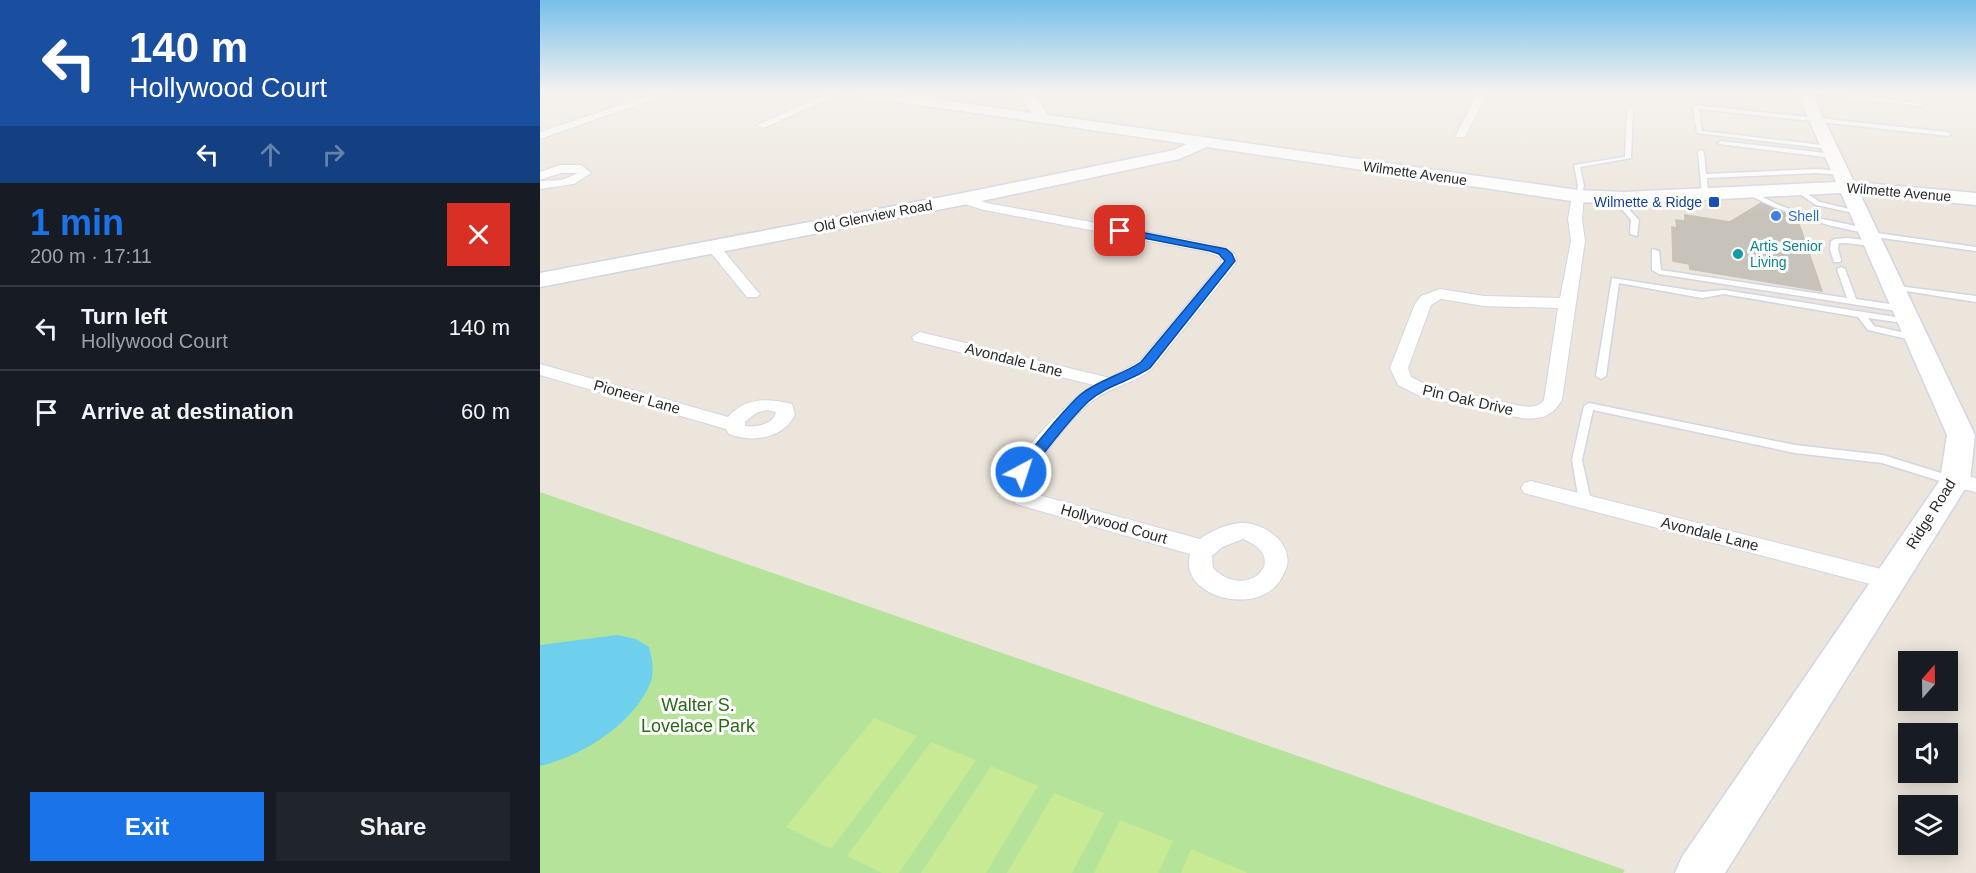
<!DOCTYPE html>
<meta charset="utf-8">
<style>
:root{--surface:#171b24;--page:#20242c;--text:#f1f3f6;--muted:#9ea1a6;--line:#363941;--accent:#1a73e8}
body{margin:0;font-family:Helvetica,sans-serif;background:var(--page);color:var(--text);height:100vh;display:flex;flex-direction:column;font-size:22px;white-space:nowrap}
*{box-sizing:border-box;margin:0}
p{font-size:20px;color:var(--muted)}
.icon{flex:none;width:33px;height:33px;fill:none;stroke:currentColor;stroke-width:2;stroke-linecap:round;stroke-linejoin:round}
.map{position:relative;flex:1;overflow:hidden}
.details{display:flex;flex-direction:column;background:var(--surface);width:540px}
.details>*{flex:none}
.guide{background:#1a4fa0;color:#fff;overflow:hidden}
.needle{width:39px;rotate:20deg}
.buttons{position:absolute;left:1358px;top:651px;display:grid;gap:12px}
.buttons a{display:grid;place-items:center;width:60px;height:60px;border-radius:0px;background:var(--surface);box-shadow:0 3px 15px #0003;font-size:30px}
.pin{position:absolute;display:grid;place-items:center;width:51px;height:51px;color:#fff;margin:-26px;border-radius:12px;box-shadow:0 3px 9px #0006}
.me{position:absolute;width:66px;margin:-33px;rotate:40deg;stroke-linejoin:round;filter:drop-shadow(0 0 4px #0008)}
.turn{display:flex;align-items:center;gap:21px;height:126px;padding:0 30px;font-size:27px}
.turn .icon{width:78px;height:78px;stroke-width:2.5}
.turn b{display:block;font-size:42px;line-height:51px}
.lanes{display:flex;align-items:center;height:57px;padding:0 30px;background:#0003;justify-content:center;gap:30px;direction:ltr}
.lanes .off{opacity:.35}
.round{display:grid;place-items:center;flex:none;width:63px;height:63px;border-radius:0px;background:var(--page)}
.overview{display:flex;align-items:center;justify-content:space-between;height:102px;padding:0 30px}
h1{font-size:36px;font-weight:600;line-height:45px;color:var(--accent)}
.primary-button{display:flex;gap:12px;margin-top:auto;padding:12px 30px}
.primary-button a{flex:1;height:69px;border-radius:0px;background:var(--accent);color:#fff;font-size:24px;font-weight:600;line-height:69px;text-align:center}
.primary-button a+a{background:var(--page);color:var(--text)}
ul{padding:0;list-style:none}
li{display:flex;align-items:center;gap:18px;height:84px;padding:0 30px;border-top:2px solid var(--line)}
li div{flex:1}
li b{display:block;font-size:22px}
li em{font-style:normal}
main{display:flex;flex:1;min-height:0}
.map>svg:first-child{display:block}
</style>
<main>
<section class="details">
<div class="guide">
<div class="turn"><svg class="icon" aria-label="left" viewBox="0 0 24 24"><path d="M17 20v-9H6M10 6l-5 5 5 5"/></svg><div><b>140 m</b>Hollywood Court</div></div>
<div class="lanes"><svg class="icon" aria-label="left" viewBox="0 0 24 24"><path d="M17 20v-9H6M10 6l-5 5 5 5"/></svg><svg class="icon off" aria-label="ahead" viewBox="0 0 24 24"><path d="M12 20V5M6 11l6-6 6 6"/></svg><svg class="icon off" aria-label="right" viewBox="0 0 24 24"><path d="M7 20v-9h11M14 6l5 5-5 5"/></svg></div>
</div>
<div class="overview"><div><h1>1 min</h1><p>200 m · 17:11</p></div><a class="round" style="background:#d93025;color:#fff"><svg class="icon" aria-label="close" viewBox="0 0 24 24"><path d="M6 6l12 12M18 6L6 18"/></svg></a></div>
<ul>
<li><svg class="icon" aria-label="left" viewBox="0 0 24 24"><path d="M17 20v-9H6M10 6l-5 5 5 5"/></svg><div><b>Turn left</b><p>Hollywood Court</p></div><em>140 m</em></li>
<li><svg class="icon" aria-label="arrive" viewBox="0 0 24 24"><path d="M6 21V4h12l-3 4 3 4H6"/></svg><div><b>Arrive at destination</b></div><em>60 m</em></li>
</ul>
<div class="primary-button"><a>Exit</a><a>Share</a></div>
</section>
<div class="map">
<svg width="1436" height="873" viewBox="0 0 1436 873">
<rect width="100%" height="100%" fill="#ece5dc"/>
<path fill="#b4e399" d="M0 492 1085 870 1083 873H0Z"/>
<path fill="#c8ea94" d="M334 718 377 736 291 849 246 827Z
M391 742 436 760 359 873H342L307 856Z
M451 766 498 786 446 873H381Z
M514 793 564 813 532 873H467Z
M580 820 633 841 618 873H554Z
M651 849 706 872V873H641Z"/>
<path fill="#6fd0ee" d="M77 635 96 639 109 647C112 659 115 672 110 684 92 725 42 756 0 766V645Z"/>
<path fill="#c7c3bb" stroke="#c8c1b6" stroke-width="1.5" d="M1221 203 1257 218 1282 291 1150 269 1149 264 1133 261 1132 227 1137 228 1136 220 1145 221V215L1190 222Z"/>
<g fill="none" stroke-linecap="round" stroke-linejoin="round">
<g stroke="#d2d5e3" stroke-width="3">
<path id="lane" d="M1262 92H1277L1385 104 1382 106Z
M1156 105 1408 132 1411 134 1408 136 1159 109 1162 131 1291 146V148L1289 149 1157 133 1153 107Z
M1090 107 1093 109 1091 158 1040 167 1044 186 1040 197H1036L1038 186 1034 165 1085 157 1087 109Z
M1181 141 1293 154 1296 156 1293 158 1179 144 1178 143Z
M1161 150 1164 152 1166 174 1277 169 1301 171 1304 173 1301 175 1277 173 1167 178 1168 194 1165 196 1162 194 1158 152Z
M1254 188H1258L1280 202 1322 212 1318 214 1276 205 1254 190Z
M1208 190 1239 205 1268 216 1330 229V232L1436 247V251L1328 236H1325V233C1283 225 1243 214 1206 193L1205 192Z
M1072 196H1076L1099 220 1097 236 1090 234 1091 220 1072 198Z
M1308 238 1332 241 1336 243C1326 248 1310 242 1299 243L1298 249 1301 260 1300 262H1294L1290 249 1291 241 1295 239Z
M1112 249 1119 251 1121 270 1307 298 1297 269 1301 267 1305 269 1316 299 1363 306 1367 309 1363 312 1119 274 1112 270Z
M1072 278 1162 292 1184 290 1368 319 1371 320V324L1328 318 1334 326 1379 336 1380 338 1376 341 1328 330 1318 317 1184 294 1162 298 1079 283 1066 376 1061 379 1056 376Z
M1350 285 1436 296V302L1353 289 1349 287Z
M1049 403 1255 445 1343 455 1417 478 1419 481 1417 484 1413 485 1342 463 1255 453 1053 410 1042 460 1051 501 1049 504H1041L1039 501 1032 460 1044 406Z"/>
</g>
<g stroke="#d2d5e3" stroke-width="2">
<path id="street" d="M120 92H133L0 139V132Z
M292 92H304L226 127 222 128 217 125Z
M932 92H942L945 98 925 137H917L916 135 935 98Z
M1257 92H1270L1265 95Z
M20 165H41L51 173 34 184 0 189V181L22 180 38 173H21L0 180V172Z
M1038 192 1044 196 1042 219 1045 241 1022 400C1012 417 1000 420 981 418L880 396 858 385 850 368 875 304 881 296 900 289 944 296 1020 298 1031 241 1028 219 1032 196ZM901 299 944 306 1018 308 1004 400C997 408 991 407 981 406L891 387 871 377 868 368 891 305Z
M423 195 447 203 671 244 694 253 697 261 691 270 612 369C596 382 575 386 558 397 529 416 510 449 489 476L485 489 491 493 660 539C671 531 688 523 703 523 720 523 745 537 747 556 749 564 746 570 742 577 722 618 638 599 650 554L476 504 464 492C465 465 529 398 554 385L374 341 372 337 380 332 570 378 600 361 681 264 682 258 667 252 444 210 418 202 417 199 418 196ZM703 539C753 559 706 602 673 568L672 556 682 547Z
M173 243 178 244 217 291 220 294 217 297H207L166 247Z
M0 364 188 417C205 397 228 398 252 404L255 415C242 439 213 443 189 434L186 429 0 375ZM227 410 236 412C233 425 217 427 205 426V422L216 413Z
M1415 474 1436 478V492L1408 486 1405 481 1408 476Z
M991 481 1349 571 1357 573 1361 580 1357 587 1349 589 984 493 981 488 984 483Z"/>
</g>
<g stroke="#d2d5e3" stroke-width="3">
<path id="secondary" d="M311 92H345L492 113 478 92H492L508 115 1038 190 1083 192 1296 182 1257 92H1271L1314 182 1436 193V205L1320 194 1435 435 1430 481 1185 873H1135L1142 857 1400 480 1407 435 1301 193 1083 204 1038 202 667 147 639 159 423 205 0 287V273L423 193 634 150 647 144 318 96Z"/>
</g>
<use href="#lane" fill="#fff" fill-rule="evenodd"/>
<use href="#street" fill="#fff" fill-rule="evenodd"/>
<use href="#secondary" fill="#fff" fill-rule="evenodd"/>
</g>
<linearGradient id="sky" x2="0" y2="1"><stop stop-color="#77bfea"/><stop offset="0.43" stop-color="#f6f3ef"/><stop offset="1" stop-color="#f6f3ef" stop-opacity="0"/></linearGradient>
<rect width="1436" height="214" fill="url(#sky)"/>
<path fill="#1a73e8" stroke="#114b97" stroke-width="1.5" d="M580 228 686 249 692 254 695 261 610 368C591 381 567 385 549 401 526 422 507 451 486 475H476L474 472 476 468C497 445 517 416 540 395 558 380 582 375 601 362L685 261 679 254 670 251 577 233V229Z"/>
<rect fill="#1a4fb4" stroke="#fff" stroke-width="2" x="1168" y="196" width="12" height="12" rx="3"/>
<circle fill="#3f7fe0" stroke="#fff" stroke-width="2" cx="1236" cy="216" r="6"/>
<circle fill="#0f9aa8" stroke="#fff" stroke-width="2" cx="1198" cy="254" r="6"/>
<g text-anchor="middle" stroke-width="6" stroke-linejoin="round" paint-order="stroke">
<g font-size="14" fill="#2a2a2a" stroke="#fff">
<text transform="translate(875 173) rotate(8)" y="5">Wilmette Avenue</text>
<text transform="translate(1359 192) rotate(5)" y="5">Wilmette Avenue</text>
<text transform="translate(333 216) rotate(-11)" y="5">Old Glenview Road</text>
</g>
<g font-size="14" fill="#164399" stroke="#fff" text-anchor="end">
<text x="1162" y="207">Wilmette &amp; Ridge</text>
</g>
<g font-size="14" fill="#366cbe" stroke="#fff" text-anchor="start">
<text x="1248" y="221">Shell</text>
</g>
<g font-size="14" fill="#0d838f" stroke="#fff" text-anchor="start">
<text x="1210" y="251">Artis Senior<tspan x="1210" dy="16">Living</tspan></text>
</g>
<g font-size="15" fill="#2a2a2a" stroke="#fff">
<text transform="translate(474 360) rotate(14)" y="5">Avondale Lane</text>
<text transform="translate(97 397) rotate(16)" y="5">Pioneer Lane</text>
<text transform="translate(928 400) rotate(13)" y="5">Pin Oak Drive</text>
<text transform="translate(1391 514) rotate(-58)" y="5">Ridge Road</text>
<text transform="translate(574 524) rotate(16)" y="5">Hollywood Court</text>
<text transform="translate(1170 534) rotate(14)" y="5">Avondale Lane</text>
</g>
<g font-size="18" fill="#2c671a" stroke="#fff">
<text x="158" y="711">Walter S.<tspan x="158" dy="21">Lovelace Park</tspan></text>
</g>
</g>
</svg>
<div class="buttons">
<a><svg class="needle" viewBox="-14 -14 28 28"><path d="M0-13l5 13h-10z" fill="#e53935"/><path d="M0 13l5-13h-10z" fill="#9ea1a6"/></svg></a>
<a><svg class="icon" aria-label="sound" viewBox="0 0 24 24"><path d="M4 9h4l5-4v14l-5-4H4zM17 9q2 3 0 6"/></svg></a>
<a><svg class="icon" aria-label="layers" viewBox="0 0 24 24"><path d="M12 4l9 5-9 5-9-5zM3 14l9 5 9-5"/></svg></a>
</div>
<div class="pin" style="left:580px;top:231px;background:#d93025"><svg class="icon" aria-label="arrive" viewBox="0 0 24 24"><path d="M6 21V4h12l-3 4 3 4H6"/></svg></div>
<svg class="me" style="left:481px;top:472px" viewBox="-20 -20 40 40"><circle r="17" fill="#1a73e8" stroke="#fff" stroke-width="3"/><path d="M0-11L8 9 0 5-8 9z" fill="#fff"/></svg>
</div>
</main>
